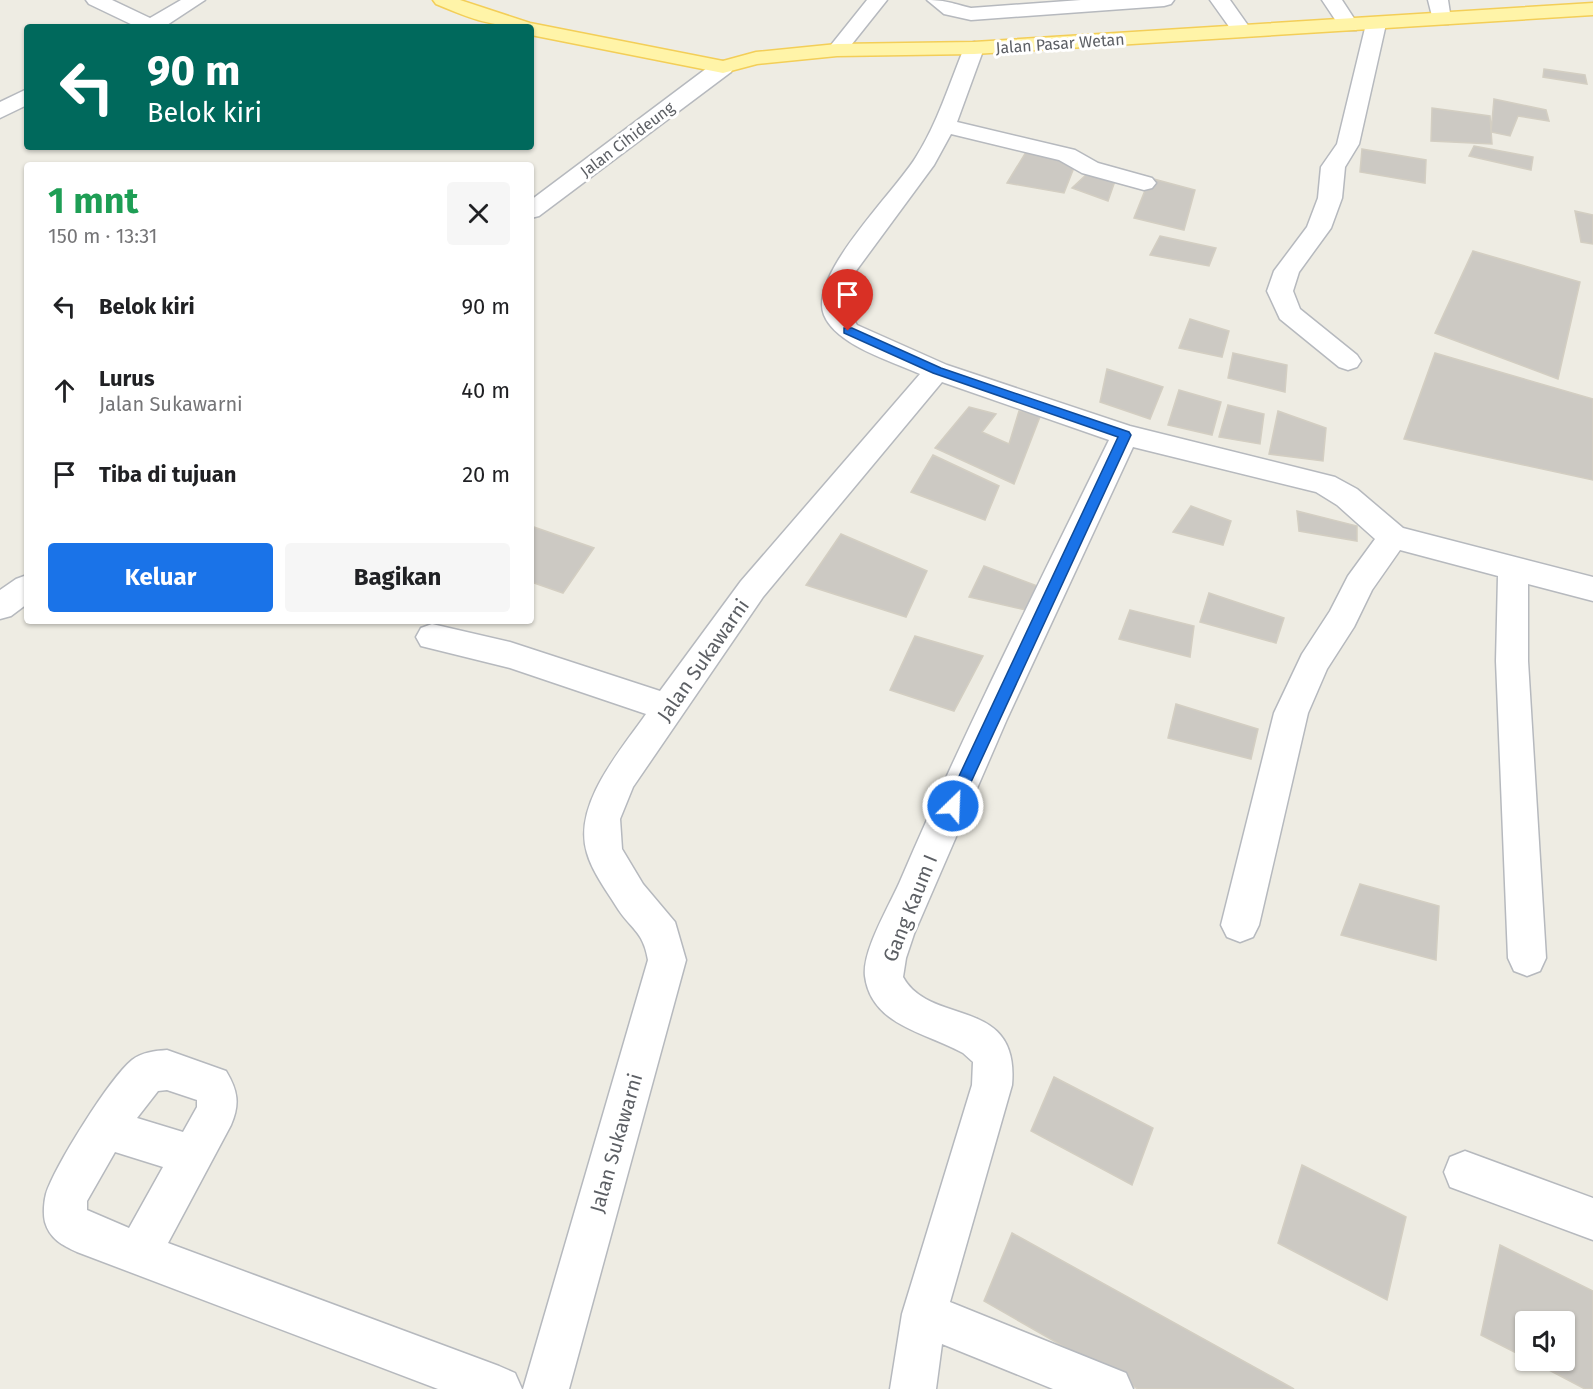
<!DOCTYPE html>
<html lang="id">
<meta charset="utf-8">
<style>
:root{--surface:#fff;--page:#f6f6f6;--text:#202124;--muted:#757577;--accent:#1a73e8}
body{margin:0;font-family:"Fira Sans",sans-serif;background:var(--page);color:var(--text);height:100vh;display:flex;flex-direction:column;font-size:22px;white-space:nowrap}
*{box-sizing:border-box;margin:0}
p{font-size:20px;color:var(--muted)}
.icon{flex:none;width:33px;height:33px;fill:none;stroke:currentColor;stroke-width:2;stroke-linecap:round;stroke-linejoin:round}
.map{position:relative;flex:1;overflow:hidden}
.details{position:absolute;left:24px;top:162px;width:510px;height:462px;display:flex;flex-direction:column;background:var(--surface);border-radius:6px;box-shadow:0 2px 4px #0004}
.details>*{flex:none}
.banner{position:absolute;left:24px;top:24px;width:510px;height:126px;border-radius:6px;box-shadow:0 2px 4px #0004;background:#00695c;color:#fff;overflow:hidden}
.buttons{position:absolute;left:1515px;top:1311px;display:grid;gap:12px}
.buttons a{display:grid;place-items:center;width:60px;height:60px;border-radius:6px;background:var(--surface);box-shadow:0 2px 4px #0004;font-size:30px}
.pin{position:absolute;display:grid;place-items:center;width:51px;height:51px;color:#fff;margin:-62px -26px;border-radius:50% 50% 50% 0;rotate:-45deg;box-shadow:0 0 6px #0007}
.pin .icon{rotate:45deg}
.me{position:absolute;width:66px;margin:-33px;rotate:24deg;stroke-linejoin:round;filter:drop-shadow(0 0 4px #0008)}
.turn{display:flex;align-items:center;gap:21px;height:126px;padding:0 24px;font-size:27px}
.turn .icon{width:78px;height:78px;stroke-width:2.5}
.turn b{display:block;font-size:42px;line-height:51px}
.round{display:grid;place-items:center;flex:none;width:63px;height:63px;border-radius:6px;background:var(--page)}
.headline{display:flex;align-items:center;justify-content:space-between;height:102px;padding:0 24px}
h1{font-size:36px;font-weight:700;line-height:45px;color:#1e9e55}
.cta{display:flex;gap:12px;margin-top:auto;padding:12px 24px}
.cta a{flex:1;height:69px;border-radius:6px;background:var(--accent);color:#fff;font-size:24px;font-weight:700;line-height:69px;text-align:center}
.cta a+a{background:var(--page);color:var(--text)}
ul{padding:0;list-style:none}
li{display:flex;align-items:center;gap:18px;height:84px;padding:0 24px}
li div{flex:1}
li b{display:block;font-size:22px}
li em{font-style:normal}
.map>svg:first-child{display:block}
</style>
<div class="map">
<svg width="1593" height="1389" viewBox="0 0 1593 1389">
<rect width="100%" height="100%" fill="#eeece3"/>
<path fill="#ccc9c3" stroke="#d3cec2" stroke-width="1.5" d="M1544 69 1585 75 1587 84 1543 77Z
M1494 99 1546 110 1549 121 1518 116 1510 136 1491 132Z
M1432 108 1490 116 1492 144 1431 141Z
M1474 146 1533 157 1531 170 1469 156Z
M1362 149 1426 160 1425 183 1360 172Z
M1026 152 1075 165 1064 193 1007 183Z
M1089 172 1116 178 1108 201 1072 188Z
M1150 178 1195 190 1184 230 1134 218Z
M1575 211 1593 215V244L1581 242Z
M1160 236 1216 248 1209 266 1150 255Z
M1473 251 1580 282 1558 379 1435 333Z
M1190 319 1229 331 1222 357 1179 348Z
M1233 353 1287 365 1285 392 1228 378Z
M1435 353 1593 399V480L1404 439Z
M1107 369 1163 387 1150 419 1100 402Z
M1179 390 1221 402 1212 435 1168 425Z
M1228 405 1264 414 1260 444 1219 437Z
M969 407 996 414 982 432 1009 444 1019 411 1041 414 1014 484 935 448Z
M1278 411 1326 428 1323 461 1269 454Z
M933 455 999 486 985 520 911 492Z
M1191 506 1231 521 1223 545 1173 532Z
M1297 511 1357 526V541L1299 531Z
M531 526 594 548 563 593 531 582Z
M841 534 927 571 906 617 806 585Z
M984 566 1040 587 1039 613 969 597Z
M1209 593 1284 618 1276 643 1200 622Z
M1130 610 1194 626 1190 657 1119 639Z
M915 636 983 656 954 711 890 690Z
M1176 704 1258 729 1251 759 1168 738Z
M1360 884 1439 906 1436 960 1341 935Z
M1054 1077 1153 1128 1132 1185 1031 1131Z
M1302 1165 1406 1217 1387 1300 1278 1243Z
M1012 1233 1294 1389H1138L984 1301Z
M1500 1245 1593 1291V1389H1585L1530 1360H1564V1322H1526V1358L1481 1335Z"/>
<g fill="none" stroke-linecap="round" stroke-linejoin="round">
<g stroke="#b6b9be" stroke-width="3">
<path id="minor" d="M86 0H112L150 18 181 0H205L164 27H137L89 4Z
M867 0H887L844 54H830L827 50Z
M927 0C947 0 953 4 971 8L1081 0H1174L1171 4 1164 6 971 20 944 14Z
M1210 0H1230L1252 31 1249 35H1235Z
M1322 0H1342L1359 26 1356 30H1342Z
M1428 0H1448L1451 20 1448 24H1434Z
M1376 18 1383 20 1386 24 1359 144 1345 167 1342 198 1331 228 1299 272 1293 291 1300 309 1357 355 1361 361 1357 367 1348 370 1339 367 1280 319 1267 291 1274 271 1307 227 1318 198 1321 167 1337 144 1366 24 1369 20Z
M974 42 981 44 984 48 957 122 1075 150 1098 163 1152 178 1156 183 1152 188 1144 190 1082 173 1059 160 951 134 934 165 853 275C847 294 845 307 857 325L947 365 1130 426 1335 477 1357 489 1403 528 1593 577V601L1528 584V661L1546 958 1540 971 1527 976 1514 971 1508 958 1496 661 1498 576 1400 550 1372 590 1354 627 1327 669 1308 713 1259 925 1253 937 1240 942 1227 937 1221 925 1274 713 1302 654 1330 611 1348 576 1375 539 1337 505 1316 492 1133 447 1007 719 914 934 906 958 903 977C930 1027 1020 995 1012 1085L950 1302 1126 1373 1133 1389H1053L942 1344 936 1389H890L902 1314 972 1085 973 1062 963 1053C928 1033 871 1026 865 976 862 950 891 903 901 879 965 730 1038 585 1109 440L942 382 763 597 633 787 620 819 622 849 643 884 675 922 686 960 569 1389H523L648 960C643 930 630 929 616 906 606 890 592 871 587 853 572 805 621 750 646 714L510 668 421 646 416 637 421 628 432 624 510 642 660 691 741 581 920 374C891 361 836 345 824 315 808 275 894 193 916 157 937 124 949 85 964 48L967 44Z
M723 61 731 62 734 67 731 72 539 216 531 218V200L715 62Z
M27 89V105L0 118V102Z
M27 575V604L11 616 0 619V590L16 579Z
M167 1050 226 1071C238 1091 240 1104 231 1125L168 1243 499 1366 515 1373 522 1389H438L77 1252C62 1245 50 1239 45 1222 43 1214 44 1201 46 1194 55 1166 109 1079 132 1060 142 1052 155 1051 167 1050ZM167 1090 197 1100V1107L183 1132 137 1118 158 1091ZM115 1152 163 1167 129 1228 87 1210V1201Z
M1465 1151 1593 1198V1240L1450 1187 1444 1172 1450 1157Z"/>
</g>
<g stroke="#f3ce58" stroke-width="3">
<path id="major" d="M433 0H460L530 23 723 61 756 52 837 44 974 42 1593 3V15L974 54 837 56 757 64 723 73 531 35V27C492 27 472 19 436 4Z"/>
</g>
<use href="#minor" fill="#fff" fill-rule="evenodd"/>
<use href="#major" fill="#fff4a8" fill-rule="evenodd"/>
</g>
<path fill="#1a73e8" stroke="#114b97" stroke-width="1.5" d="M844 328H852L941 368 1129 432 1131 435 960 806 953 812 945 806 1118 437 933 373 844 333Z"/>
<g text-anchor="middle" stroke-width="6" stroke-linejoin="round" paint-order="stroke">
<g font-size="16" fill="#5c5f64" stroke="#fff">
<text transform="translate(1060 43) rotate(-4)" y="6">Jalan Pasar Wetan</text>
<text transform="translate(627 139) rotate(-37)" y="6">Jalan Cihideung</text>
</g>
<g font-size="20" fill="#5c5f64" stroke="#fff">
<text transform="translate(703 660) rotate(-55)" y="7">Jalan Sukawarni</text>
<text transform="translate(910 908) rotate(-68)" y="7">Gang Kaum I</text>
<text transform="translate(616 1143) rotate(-74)" y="7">Jalan Sukawarni</text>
</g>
</g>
</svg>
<div class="buttons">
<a><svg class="icon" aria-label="sound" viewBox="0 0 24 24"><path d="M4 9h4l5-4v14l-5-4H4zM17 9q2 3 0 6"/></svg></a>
</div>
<div class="pin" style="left:848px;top:331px;background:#d93025"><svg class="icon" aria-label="arrive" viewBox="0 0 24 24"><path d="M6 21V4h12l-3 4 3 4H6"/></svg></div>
<svg class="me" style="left:953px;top:806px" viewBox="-20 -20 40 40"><circle r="17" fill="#1a73e8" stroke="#fff" stroke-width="3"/><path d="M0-11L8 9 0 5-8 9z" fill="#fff"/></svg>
<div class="banner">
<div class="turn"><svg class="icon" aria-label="left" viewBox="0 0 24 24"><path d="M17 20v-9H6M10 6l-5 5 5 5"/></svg><div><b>90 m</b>Belok kiri</div></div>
</div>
<section class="details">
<div class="headline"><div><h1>1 mnt</h1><p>150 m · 13:31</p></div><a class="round"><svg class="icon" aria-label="close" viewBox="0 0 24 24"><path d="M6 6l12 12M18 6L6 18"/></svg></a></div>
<ul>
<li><svg class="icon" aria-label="left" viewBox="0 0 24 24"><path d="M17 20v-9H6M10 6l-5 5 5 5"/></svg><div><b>Belok kiri</b></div><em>90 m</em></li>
<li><svg class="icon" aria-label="ahead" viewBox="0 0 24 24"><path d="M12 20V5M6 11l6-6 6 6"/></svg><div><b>Lurus</b><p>Jalan Sukawarni</p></div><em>40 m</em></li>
<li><svg class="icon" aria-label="arrive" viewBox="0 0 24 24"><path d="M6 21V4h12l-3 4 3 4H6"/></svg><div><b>Tiba di tujuan</b></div><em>20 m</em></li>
</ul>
<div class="cta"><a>Keluar</a><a>Bagikan</a></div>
</section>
</div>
